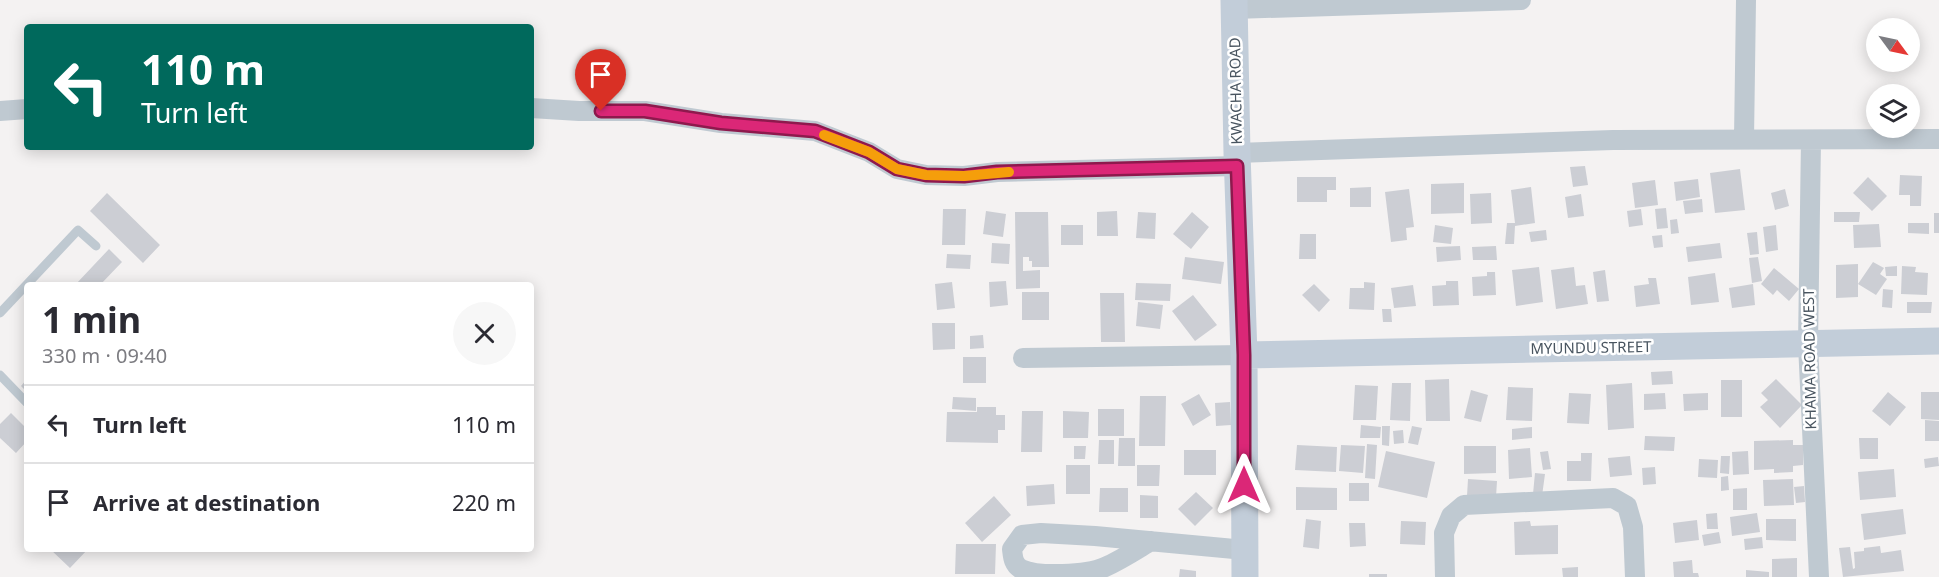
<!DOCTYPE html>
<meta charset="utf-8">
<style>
:root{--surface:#fff;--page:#f7f7f7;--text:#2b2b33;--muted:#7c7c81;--line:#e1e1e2}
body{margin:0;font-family:"Noto Sans",sans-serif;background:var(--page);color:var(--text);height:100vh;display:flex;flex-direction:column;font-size:22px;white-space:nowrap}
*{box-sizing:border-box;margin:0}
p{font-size:20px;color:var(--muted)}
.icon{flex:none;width:33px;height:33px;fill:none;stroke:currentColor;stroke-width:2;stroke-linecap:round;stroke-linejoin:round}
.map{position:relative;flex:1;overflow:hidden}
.drawer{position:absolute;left:24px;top:282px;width:510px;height:270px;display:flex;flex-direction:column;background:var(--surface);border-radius:6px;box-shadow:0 3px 15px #0003}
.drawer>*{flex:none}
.hud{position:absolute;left:24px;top:24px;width:510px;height:126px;border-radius:6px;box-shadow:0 3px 15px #0003;background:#00695c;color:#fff;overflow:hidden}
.needle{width:39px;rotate:123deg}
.controls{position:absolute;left:1866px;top:18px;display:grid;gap:12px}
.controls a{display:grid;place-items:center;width:54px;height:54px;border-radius:50%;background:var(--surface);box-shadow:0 3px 15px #0003;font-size:30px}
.pin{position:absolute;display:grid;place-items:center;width:51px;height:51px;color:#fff;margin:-62px -26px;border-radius:50% 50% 50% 0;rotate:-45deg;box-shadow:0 0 6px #0007}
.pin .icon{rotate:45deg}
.me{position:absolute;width:66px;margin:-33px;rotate:0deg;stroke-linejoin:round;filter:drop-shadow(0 0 4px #0008)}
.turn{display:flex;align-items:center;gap:21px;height:126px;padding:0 18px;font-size:27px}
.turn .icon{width:78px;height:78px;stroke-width:2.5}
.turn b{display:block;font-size:42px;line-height:51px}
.round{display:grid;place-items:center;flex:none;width:63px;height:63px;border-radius:32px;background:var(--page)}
.head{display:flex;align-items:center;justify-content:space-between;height:102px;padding:0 18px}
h1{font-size:36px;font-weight:700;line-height:45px}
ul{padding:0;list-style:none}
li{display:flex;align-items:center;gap:18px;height:78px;padding:0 18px;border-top:2px solid var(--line)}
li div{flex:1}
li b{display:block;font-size:22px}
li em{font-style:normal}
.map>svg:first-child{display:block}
</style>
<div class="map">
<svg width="1939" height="577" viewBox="0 0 1939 577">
<rect width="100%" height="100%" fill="#f4f2f2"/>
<path fill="#ccced4" d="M1585 166 1588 185 1573 187 1570 167Z
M1740 169 1745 210 1715 213 1710 173Z
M1900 175 1922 176 1921 206H1910V195H1899Z
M1297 177H1336V190H1327V202H1297Z
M1868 177 1887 196 1872 211 1853 193Z
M1698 179 1700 197 1676 201 1674 182Z
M1655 180 1658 205 1635 208 1632 183Z
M1464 183V213L1431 214V184Z
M1371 187V207H1350V188Z
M1531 187 1535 223 1515 226 1514 244H1505L1507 223H1515L1511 190Z
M1409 189 1414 227 1406 228 1407 240 1391 242 1385 192Z
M1785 189 1789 206 1775 210 1771 193Z
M107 193 160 245 143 263 90 211Z
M1491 193 1492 223 1471 224 1470 194Z
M1581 194 1584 216 1568 218 1565 197Z
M1702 199 1703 212 1685 214 1683 201Z
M1666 208 1668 228 1657 229 1655 209Z
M943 209H966L965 245H942Z
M1641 209 1643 225 1629 227 1627 211Z
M986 211 1006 214 1003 237 983 234Z
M1117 211 1118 236H1097V212Z
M1015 212H1048L1049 267H1032V261H1029V257H1023V271L1040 270V288L1016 289Z
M1138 212 1156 213 1155 239 1136 238Z
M1192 212 1209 227 1191 249 1173 234Z
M1834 212H1860L1859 222H1834Z
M1934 213H1939V233H1934Z
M1677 219 1679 233 1671 234 1670 220Z
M1908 223H1929V234L1908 233Z
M1879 224 1881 247 1854 248 1853 225Z
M1061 225H1083V245H1061Z
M1435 225 1453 228 1451 244 1433 242Z
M1776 225 1778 250 1766 252 1763 227Z
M1546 230 1547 240 1531 242 1529 232Z
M1757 232 1759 254 1750 255 1747 233Z
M1300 234H1316V259H1299Z
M1662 235 1663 247 1654 248 1652 236Z
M992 243 1010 244 1009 264 991 263Z
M1720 243 1722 258 1688 262 1686 247Z
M1460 246 1461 260 1437 262 1436 247Z
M1496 246 1497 260H1473L1472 247Z
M109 249 122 262 100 285H77L76 284Z
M947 254 971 255 970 269 946 268Z
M1185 257 1224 262 1221 284 1182 279Z
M1758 257 1762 281 1752 283 1749 258Z
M1873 262 1884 268 1880 274 1887 279 1876 295 1858 284Z
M1858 264V297L1836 298V265Z
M1897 266V276H1886L1885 267Z
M1902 266 1916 267 1915 272 1928 273 1927 295 1901 294Z
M1539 267 1543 302 1516 306 1512 270Z
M1574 267 1576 286 1585 285 1588 304 1556 309 1551 270Z
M1774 268 1799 289 1789 301 1777 290 1773 295 1761 284Z
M1605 270 1609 301 1597 302 1593 272Z
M1487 272H1495L1496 295 1473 296 1472 277 1487 276Z
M1715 273 1719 302 1691 305 1688 277Z
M1648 278H1656L1660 304 1636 307 1634 286 1649 284Z
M1006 281 1008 305 990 307 989 282Z
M1446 281H1458L1459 305 1433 306 1432 286 1446 285Z
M952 282 955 308 937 310 935 284Z
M1364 282 1375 283 1374 310 1349 309 1350 288H1364Z
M1136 283 1171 284 1170 301 1135 300Z
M1314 284 1330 300 1319 312 1302 295Z
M1753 284 1755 305 1732 308 1729 288Z
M1413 285 1416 306 1394 308 1391 288Z
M1883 289 1893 290 1892 308 1882 307Z
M1022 292H1049V320H1022Z
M1100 293H1124L1125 342H1101Z
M1193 295 1217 325 1195 341 1172 311Z
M1138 302 1163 305 1160 329 1136 326Z
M1907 302H1932L1931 313H1907Z
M1382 309H1391L1392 322H1383Z
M932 323H955V349L933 350Z
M983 335 984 348 970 349V336Z
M963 357H986V383H963Z
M1672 371 1673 384 1652 385 1651 372Z
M27 379V392L21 386Z
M1449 379 1450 421H1426L1425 380Z
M1776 379 1802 405 1780 428 1760 407 1768 400 1761 393Z
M1721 380H1742V417H1721Z
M1392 383H1411L1410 421 1390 420Z
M1632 383 1634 428 1608 430 1606 385Z
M1355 385 1378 386 1376 420H1353Z
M1508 387 1533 388 1532 421 1506 420Z
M1471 390 1488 395 1481 422 1464 418Z
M1888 392 1906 407 1890 426 1872 411Z
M1921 392H1939V420L1921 419Z
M1569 393 1591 394 1589 424 1567 423Z
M1665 393 1666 409 1644 410V394Z
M1708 393V410L1684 411 1683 394Z
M1199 394 1211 415 1193 426 1181 404Z
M1140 396H1166L1165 446H1139Z
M953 397 976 398V411L952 409Z
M1230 402 1231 425 1216 426 1215 403Z
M977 407H996V415H1005V430H998V443L946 442 947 412H977Z
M1098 409H1124V436H1098Z
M1022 411H1043L1042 452H1021Z
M1063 411 1089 412 1088 438H1063Z
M11 413 27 429V441L16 453 0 438V424Z
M1925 420 1939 421V441H1925Z
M1361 425 1381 427 1380 438H1360Z
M1382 426H1390L1389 446 1382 445Z
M1412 426 1422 428 1418 445 1408 443Z
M1532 427V438L1512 440V429Z
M1403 430 1404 443 1394 444 1393 431Z
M1645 436 1675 437 1674 451 1644 450Z
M1119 438H1135V466H1118Z
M1859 438H1878V459H1860Z
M1099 440H1114V464H1098Z
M1793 440V445H1803V465L1793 466V472L1774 473V469L1754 470V441Z
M1367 444 1377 445 1375 479 1365 478Z
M1297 445 1337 447 1336 472 1295 470Z
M1341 445 1365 446 1363 473 1339 471Z
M1074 446H1086L1085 459H1074Z
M1464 446H1496V473L1464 474Z
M1530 448 1532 477 1509 479 1508 450Z
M1184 450H1216V475H1184Z
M1386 451 1435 462 1427 498 1378 487Z
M1548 451 1551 469 1543 470 1540 452Z
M1748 451 1749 474 1733 475 1732 452Z
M1581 453H1592L1591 481H1567V461H1581Z
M1630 456 1632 475 1610 477 1608 458Z
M1721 456H1730L1729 474 1720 473Z
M1938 457 1939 466 1925 468 1924 459Z
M1699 459 1718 460 1717 478 1698 477Z
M1066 465H1090V494H1066Z
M1137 465H1160L1159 486H1137Z
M1655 467 1656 484 1643 485 1642 468Z
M1894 469 1896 497 1860 500 1858 472Z
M1535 473 1545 474 1542 496 1533 494Z
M1728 476 1729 490 1721 491V477Z
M1468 479 1497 481 1496 497 1467 496Z
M1793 479 1794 505 1764 506 1763 480Z
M1349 483H1369V501H1349Z
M1054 484 1055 504 1027 506 1026 486Z
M1804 486 1805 502 1796 503 1794 487Z
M1296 487 1337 488V510H1296Z
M1100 488H1128V512H1099Z
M1747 488V510H1733V489Z
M1196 492 1213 508 1195 526 1178 509Z
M1140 495 1158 496V518H1140Z
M994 496 1011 515 982 542 965 523Z
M1903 509 1906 534 1864 540 1861 514Z
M1717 513 1718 529H1707L1706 514Z
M1757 513 1760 532 1732 536 1730 517Z
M1306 519 1321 521 1319 549 1303 547Z
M1766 519H1796V541L1766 540Z
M1697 520 1699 540 1675 543 1673 523Z
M1401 521 1426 522 1425 545 1400 544Z
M1530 521 1531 526 1558 525V554L1515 555 1514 522Z
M1349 523H1365L1366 546 1350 547Z
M1719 532 1721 543 1704 546 1702 535Z
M1762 537 1763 548 1745 550 1744 539Z
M956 544H996L995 574H955Z
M1880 546 1881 553 1901 550 1904 571 1843 577 1839 548 1850 547 1853 569 1855 568 1854 552 1864 551V548Z
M50 549H88L70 568Z
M1797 558V577H1772V559Z
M1692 560 1693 573H1698L1699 577H1674L1673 562Z
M1578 567V577H1563L1562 568Z
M1180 569 1196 571V577H1179Z
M1746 570 1769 572V577H1746Z
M1369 574H1387V577H1369Z"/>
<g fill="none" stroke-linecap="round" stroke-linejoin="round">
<path stroke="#bfc9d1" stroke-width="9" d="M0 313 78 230 96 246
M0 375 27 403"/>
<path stroke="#bfc9d1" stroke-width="20" d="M1234 9 1521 0
M531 108 579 111H645L721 123 815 131 869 152 897 169 926 175 964 176 997 172 1237 166
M0 111 27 109
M1744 139 1746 0
M1811 140 1808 344 1819 577
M1237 153 1613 140 1939 139
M1023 358 1244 355
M1151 541C1136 550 1121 560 1105 567 1087 575 1038 577 1021 569 1013 564 1013 557 1012 549L1022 535 1041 533 1095 536 1245 550
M1445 577 1444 533 1451 516 1464 505 1613 498 1627 506 1633 527 1635 577"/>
<path stroke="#c2cdd9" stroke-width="27" d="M1234 0 1237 153 1244 355 1245 577
M1244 355 1939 341"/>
</g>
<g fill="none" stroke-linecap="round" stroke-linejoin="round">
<g stroke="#8e194d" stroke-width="15">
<path id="route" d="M601 111H645L721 123 815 131 869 152 897 169 926 175 964 176 997 172 1237 166 1244 355V485"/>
</g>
<use href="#route" stroke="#db2777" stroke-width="10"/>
<path stroke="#f59e0b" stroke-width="10" d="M824 135 869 152 897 169 926 175 964 176 1009 172"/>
</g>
<g text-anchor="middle" stroke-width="5" stroke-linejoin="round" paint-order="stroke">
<g font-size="15" fill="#495560" stroke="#fff">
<text transform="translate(1236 91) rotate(-91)" y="5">KWACHA ROAD</text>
<text transform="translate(1591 348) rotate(-1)" y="5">MYUNDU STREET</text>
<text transform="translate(1810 359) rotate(-91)" y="5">KHAMA ROAD WEST</text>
</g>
</g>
</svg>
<div class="controls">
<a><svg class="needle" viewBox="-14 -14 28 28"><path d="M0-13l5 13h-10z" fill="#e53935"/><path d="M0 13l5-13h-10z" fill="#7c7c81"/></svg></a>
<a><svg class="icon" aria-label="layers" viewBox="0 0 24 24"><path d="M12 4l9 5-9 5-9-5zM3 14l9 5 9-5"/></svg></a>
</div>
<div class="pin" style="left:601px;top:111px;background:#d93025"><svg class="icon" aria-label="arrive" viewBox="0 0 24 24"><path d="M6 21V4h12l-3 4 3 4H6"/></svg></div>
<svg class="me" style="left:1244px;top:485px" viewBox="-20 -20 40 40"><path d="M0-17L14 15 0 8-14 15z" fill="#db2777" stroke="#fff" stroke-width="4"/></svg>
<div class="hud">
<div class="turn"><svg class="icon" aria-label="left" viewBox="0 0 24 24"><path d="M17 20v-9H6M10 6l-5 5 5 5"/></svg><div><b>110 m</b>Turn left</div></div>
</div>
<section class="drawer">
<div class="head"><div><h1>1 min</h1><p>330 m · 09:40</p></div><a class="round"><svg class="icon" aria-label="close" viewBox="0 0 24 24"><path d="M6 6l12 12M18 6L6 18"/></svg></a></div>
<ul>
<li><svg class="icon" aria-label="left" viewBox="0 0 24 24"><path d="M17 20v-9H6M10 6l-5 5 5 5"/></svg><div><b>Turn left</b></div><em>110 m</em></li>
<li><svg class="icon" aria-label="arrive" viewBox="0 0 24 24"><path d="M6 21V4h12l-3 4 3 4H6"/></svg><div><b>Arrive at destination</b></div><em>220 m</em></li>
</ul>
</section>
</div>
